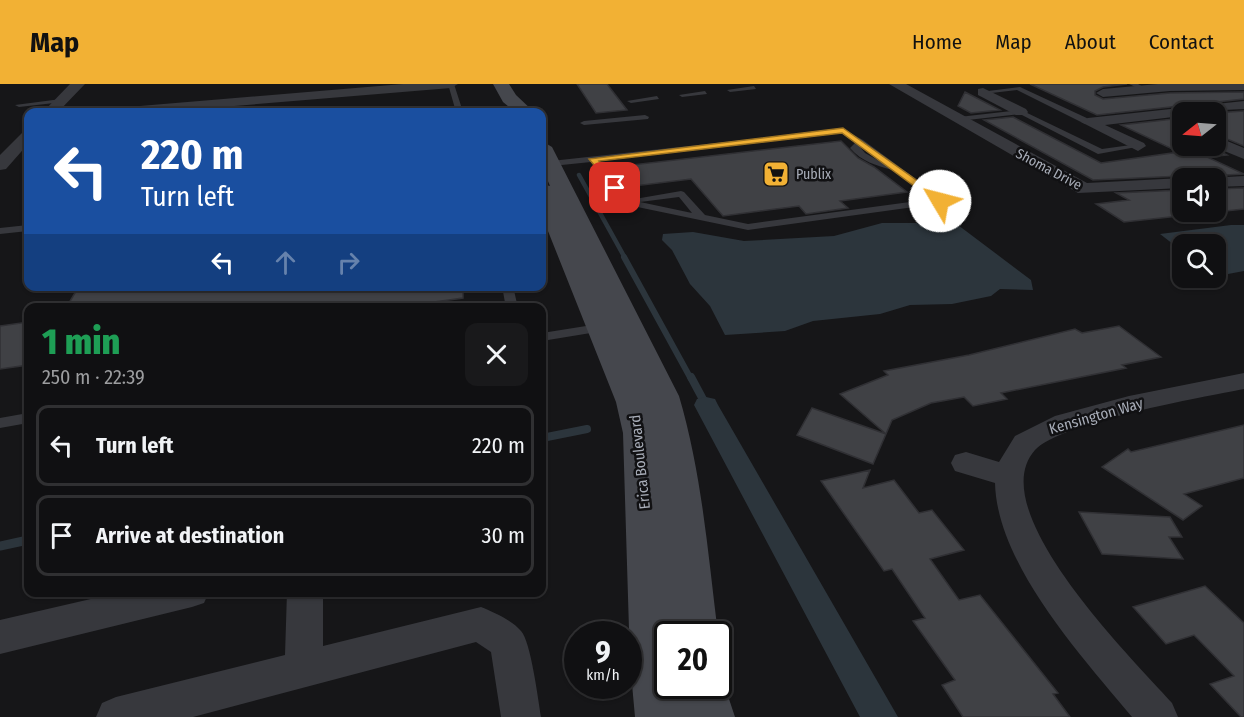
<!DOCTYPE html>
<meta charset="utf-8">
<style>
:root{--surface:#101012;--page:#19191b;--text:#f1f3f6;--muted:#9c9d9f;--line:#303032;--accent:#f2b134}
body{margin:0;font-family:"Fira Sans Condensed",sans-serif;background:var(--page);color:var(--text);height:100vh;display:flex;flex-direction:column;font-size:22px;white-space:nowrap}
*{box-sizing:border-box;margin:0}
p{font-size:20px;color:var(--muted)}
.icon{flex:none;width:33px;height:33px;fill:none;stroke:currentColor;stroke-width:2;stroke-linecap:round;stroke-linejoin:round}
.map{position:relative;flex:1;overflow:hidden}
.details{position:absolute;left:24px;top:219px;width:522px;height:294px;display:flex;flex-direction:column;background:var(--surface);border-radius:12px;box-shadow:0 2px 4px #0004,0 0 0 2px var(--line)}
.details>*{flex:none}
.hud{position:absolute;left:24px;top:24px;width:522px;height:183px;border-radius:12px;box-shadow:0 2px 4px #0004,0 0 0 2px var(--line);background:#1a4fa0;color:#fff;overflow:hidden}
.needle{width:39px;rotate:253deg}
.buttons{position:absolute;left:1172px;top:18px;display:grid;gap:12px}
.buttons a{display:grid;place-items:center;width:54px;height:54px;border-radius:12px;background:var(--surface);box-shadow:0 2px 4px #0004,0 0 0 2px var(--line);font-size:30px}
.speed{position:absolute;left:564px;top:537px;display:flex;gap:12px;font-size:30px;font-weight:700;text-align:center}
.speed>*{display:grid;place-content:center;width:78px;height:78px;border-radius:50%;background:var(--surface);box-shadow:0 2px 4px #0004,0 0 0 2px var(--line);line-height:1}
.speed small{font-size:15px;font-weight:400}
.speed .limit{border:3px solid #111;border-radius:9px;background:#fff;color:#111}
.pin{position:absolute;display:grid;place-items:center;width:51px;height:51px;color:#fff;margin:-26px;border-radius:12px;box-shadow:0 3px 9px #0006}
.me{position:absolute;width:66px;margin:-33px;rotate:307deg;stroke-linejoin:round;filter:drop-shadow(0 0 4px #0008)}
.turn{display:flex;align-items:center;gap:21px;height:126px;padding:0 18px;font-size:27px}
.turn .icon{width:78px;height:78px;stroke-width:2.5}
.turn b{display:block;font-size:42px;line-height:51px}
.lanes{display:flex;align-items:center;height:57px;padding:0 18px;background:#0003;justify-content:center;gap:30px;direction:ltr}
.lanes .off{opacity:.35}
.round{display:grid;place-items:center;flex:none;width:63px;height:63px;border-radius:12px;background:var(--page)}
.overview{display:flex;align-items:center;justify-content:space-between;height:102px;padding:0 18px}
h1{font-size:36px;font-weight:800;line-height:45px;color:#1e9e55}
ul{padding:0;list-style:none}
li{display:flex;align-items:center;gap:18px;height:81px;margin:0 12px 9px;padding:0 6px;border:3px solid var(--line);border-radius:12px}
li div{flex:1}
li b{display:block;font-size:22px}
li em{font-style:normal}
header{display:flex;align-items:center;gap:36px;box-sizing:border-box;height:84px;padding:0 30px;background:var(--accent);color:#111}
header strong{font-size:28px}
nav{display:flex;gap:33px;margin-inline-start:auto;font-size:21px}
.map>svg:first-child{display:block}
</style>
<header>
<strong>Map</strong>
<nav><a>Home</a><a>Map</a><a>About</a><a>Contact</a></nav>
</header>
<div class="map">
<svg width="1244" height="633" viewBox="0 0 1244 633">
<rect width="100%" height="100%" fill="#161618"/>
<path fill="#2c353c" d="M937 133 950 135 1031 196 1033 206 1000 205 991 212 952 220 910 221 880 230 813 237 785 247 725 251 710 222 690 200 672 166 662 156 663 150 693 148 744 157 834 152 882 139H917Z
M1231 141H1244V187L1228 190 1215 183V160H1182V167L1160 150Z"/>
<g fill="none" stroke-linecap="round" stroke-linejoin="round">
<path stroke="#2c353c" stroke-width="4.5" d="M579 91 625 174"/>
<path stroke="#2c353c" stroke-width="6" d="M624 173 691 295"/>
<path stroke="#2c353c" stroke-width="8" d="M691 293 706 321
M542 354 587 345"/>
<path stroke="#2c353c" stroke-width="9" d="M0 462 28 456"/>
<path fill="#2c353c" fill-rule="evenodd" d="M706 313 715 315 718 321 898 633H860L694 321 697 315Z"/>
</g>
<path fill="#404145" stroke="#303034" stroke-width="1.5" d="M577 0H607L627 26 596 29Z
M1030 0H1127L1103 3 1095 7V11L1103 15 1170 9 1244 8V15L1097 31Z
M965 8 1000 26 971 29 958 22Z
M1244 27V62L1215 50V29Z
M1013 33 1101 79 1179 68 1121 41 1182 34V62H1210L1227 71 1207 73 1244 90 1209 92 1207 94H1184L1182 92 1093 96 984 36Z
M841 57 858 74 874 83 907 108 840 117 848 124 806 130 799 122 723 132 691 95 626 103 614 83Z
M1244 104V125L1124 138 1096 120 1129 116 1116 109 1182 106V128H1215V105Z
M79 202H463V214L391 224H66Z
M28 238V281L0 285V242Z
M1119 242 1161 273 1122 281 1126 284 1001 309 1007 315 973 322 964 313 931 319 892 336 886 350 840 310 888 291 884 287 969 271 1075 245 1082 249Z
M812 324 886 350 873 380 797 351Z
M1244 341V394L1184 410 1202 422 1183 436 1102 383 1128 365 1131 368Z
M870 386 863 404 894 396 919 429 932 426 964 466 930 475 959 516 980 511 1058 609 1053 610 1070 633H963L942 601 955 596 913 537 925 534 892 485 884 487 821 397Z
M1079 428 1170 433 1182 453H1169L1183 475 1102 470Z
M1205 502 1244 539V633H1241L1210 600 1234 592 1194 551 1166 560 1133 523Z"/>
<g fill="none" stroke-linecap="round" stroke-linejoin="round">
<path fill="#37383d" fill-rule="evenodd" d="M448 0H454L463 28H456Z
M1129 0H1138L1149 6 1144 7Z
M754 2 756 5 730 8 727 6Z
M1020 3 1091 36 1092 38 1085 40 1017 6 983 10 980 8Z
M705 7 707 10 682 13 679 11Z
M657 12 659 15 631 19 627 17Z
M61 15 63 16V18L19 23 15 21Z
M1021 26 1102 65 1138 60 1142 62 1098 70 1020 30 959 37 955 35 959 33Z
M645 31 649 33 648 35 584 41 580 39 584 37Z
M843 45 863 56 943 115V119L748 146 623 120 591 78 542 83V78ZM841 49 855 59 850 64C862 78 876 81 892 86 904 91 921 108 932 115L748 140 705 131 684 108 681 107 629 116 599 77ZM860 63 881 78 865 69ZM679 113 692 129 640 118Z
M28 141V147L0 150V144Z
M502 202H513L518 224H506Z
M605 239 611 243 609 246 542 257V249Z
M28 329V339L0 344V334Z"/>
<path fill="#37383d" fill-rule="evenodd" d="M70 0H85L58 28H43Z
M403 0H458L451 4 161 28H109L116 24Z
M889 0H906L1087 99 1182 94H1185H1182V104L1078 109Z
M1158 0H1244V6L1170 7 1103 13 1096 9 1103 5Z
M983 4 1026 25 1028 28 1026 31H1016L978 11V5Z
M1244 17V25L1182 28V32L1105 41 1144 59 1146 62 1138 67 1081 38 1088 34Z
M28 46V60L6 85 0 86V71L23 48Z
M1215 52 1244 64V75L1212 62H1215Z
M1244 92V102L1215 103V94H1209Z
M1244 289V305C1203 313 1061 338 1035 366 981 426 1134 576 1172 619L1178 633H1132C1081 572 997 480 995 399L955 387 951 379 955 371 966 368 999 378 1015 352 1055 332 1129 312Z
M121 508H209L204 519 192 523 0 570V536Z
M287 508H323V562L481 523C493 528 512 536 521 547 531 558 538 615 541 633H501L491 568 476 558 193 633H96L102 619 116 613 285 571Z"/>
<path fill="#45474d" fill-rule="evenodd" d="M493 0H509L516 11 534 28H515L503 18Z
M542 57 552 63 679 312C702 390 708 470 718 550H668V602H718L719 585 735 633H685L684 630 685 633H635L630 578 623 349 616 318 542 132V100L550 102 542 83Z"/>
</g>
<path fill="#f2b134" stroke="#9d7322" stroke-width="1.5" d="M843 44 943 115V119H937L842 49 599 77 619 104 615 106 589 75Z"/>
<defs>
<g id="supermarket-square" transform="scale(1.35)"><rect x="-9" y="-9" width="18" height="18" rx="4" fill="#f2b134" stroke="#111113"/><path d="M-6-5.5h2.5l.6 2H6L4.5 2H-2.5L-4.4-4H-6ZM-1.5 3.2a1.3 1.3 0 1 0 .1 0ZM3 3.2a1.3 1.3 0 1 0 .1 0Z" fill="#111"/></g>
</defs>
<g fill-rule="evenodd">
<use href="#supermarket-square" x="776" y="90"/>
</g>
<g text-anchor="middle" stroke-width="5" stroke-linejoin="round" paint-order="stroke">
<g font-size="14" fill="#a8adb8" stroke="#111113">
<text transform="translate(1049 85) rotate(28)" y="5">Shoma Drive</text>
</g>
<g font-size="14" fill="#a8adb8" stroke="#111113" text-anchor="start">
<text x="796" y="95">Publix</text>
</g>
<g font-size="15" fill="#a8adb8" stroke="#111113">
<text transform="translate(1096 332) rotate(-16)" y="5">Kensington Way</text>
<text transform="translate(640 378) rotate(-96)" y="5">Erica Boulevard</text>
</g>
</g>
</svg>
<div class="buttons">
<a><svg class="needle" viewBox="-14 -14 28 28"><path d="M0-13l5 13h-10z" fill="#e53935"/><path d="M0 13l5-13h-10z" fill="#9c9d9f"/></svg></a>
<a><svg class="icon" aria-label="sound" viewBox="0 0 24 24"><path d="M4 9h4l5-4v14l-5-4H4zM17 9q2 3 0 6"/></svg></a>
<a><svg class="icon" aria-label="search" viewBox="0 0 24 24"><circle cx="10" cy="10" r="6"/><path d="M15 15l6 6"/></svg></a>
</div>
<div class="speed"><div>9<small>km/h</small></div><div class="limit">20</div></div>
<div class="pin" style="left:615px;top:104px;background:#d93025"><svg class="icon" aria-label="arrive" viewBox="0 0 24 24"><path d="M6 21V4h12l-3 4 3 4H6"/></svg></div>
<svg class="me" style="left:940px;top:117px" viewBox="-20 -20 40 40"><circle r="19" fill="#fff"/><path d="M0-13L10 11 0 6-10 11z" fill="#f2b134"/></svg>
<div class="hud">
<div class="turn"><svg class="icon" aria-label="left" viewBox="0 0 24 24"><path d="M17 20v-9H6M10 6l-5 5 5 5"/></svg><div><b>220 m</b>Turn left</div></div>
<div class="lanes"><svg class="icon" aria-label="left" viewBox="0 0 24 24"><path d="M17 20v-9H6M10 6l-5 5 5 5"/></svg><svg class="icon off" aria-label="ahead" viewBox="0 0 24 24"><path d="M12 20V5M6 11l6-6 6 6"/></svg><svg class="icon off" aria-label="right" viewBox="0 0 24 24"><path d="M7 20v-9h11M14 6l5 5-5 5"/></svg></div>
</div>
<section class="details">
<div class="overview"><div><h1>1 min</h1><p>250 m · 22:39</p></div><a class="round"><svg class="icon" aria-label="close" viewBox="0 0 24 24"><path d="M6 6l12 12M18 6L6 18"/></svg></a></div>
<ul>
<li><svg class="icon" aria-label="left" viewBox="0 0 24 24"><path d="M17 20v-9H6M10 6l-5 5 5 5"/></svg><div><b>Turn left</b></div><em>220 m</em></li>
<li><svg class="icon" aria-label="arrive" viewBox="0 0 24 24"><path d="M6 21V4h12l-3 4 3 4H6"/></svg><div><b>Arrive at destination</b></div><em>30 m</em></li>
</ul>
</section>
</div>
